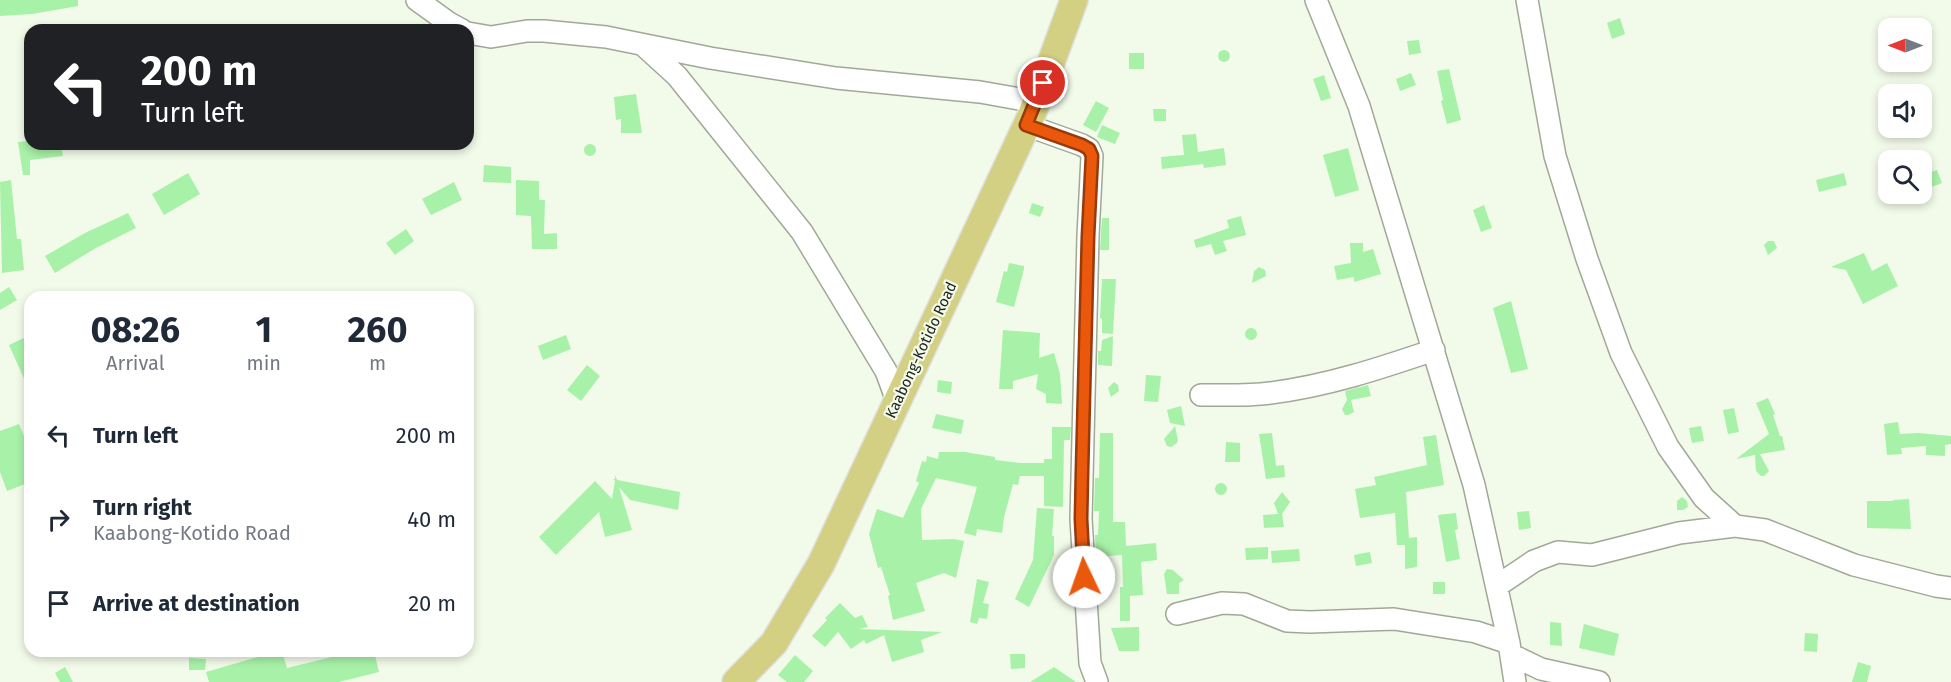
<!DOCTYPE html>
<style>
:root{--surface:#fff;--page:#f6f6f7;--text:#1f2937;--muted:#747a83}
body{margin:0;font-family:"Fira Sans",sans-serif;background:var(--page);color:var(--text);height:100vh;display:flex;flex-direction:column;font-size:22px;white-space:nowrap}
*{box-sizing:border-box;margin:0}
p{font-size:20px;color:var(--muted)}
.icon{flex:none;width:33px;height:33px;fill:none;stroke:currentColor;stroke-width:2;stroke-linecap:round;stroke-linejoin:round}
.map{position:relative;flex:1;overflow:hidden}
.details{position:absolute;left:24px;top:291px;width:450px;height:366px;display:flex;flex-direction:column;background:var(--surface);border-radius:18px;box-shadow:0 3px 9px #0003}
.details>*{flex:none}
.top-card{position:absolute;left:24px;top:24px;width:450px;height:126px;border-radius:18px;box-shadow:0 3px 9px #0003;background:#202124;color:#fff;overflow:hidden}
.needle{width:39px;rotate:270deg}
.buttons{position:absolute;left:1878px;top:18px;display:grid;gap:12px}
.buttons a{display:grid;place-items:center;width:54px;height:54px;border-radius:12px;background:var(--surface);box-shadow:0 3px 9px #0003;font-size:30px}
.pin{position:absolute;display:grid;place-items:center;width:51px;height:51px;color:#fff;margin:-26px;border:3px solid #fff;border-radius:50%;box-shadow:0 2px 6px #0007}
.me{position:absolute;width:66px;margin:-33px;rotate:357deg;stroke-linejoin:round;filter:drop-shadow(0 0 4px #0008)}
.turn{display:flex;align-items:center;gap:21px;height:126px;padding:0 18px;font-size:27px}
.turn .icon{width:78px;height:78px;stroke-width:2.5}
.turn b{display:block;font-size:42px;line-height:51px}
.eta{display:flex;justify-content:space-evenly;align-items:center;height:102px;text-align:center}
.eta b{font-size:36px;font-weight:700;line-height:42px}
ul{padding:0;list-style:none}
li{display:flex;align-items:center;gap:18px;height:84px;padding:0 18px}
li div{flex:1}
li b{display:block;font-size:22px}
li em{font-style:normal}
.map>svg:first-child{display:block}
</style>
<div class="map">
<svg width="1951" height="682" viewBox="0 0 1951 682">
<rect width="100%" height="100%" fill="#f2fae9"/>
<path fill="#a8f1a8" d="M0 0H78V6L32 14 0 16Z
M1620 18 1625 34 1612 39 1607 23Z
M1419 40 1421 53 1409 55 1407 41Z
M1218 56a6 6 0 1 1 12 0a6 6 0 1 1-12 0Z
M1129 53H1144V69H1129Z
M1449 69 1461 120 1447 124 1441 101 1443 100 1437 71Z
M1411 73 1416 85 1400 91 1396 79Z
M1324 75 1331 98 1321 101 1313 79Z
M636 94 642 133H621V119L616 120 614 97Z
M1096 101 1109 108 1096 132 1083 125Z
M1153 109H1166V121H1154Z
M1102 125 1120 133 1115 144 1097 137Z
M1196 134 1198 152 1224 148 1226 165 1204 168 1203 164 1162 169 1161 157 1184 155 1182 135Z
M30 141V144H61L63 156 30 160V175H23L18 142Z
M584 150a6 6 0 1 1 12 0a6 6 0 1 1-12 0Z
M1348 148 1359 190 1335 197 1323 155Z
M484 165 511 167V183L483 182Z
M1937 170 1942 183 1926 189 1922 175Z
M188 173 200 194 164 215 152 194Z
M1844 173 1847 185 1819 192 1816 180Z
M11 180 17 239H21L24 270 2 273 0 182Z
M516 180 539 181V200H545L544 234 557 233V249H532L531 216 516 215Z
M454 182 462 200 431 215 422 199Z
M1032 203 1044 207 1040 217 1029 213Z
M1484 205 1492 228 1481 232 1473 210Z
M128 213 136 228 94 249 55 273 45 256 85 233Z
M1241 216 1246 235 1223 241 1227 251 1215 255 1211 244 1196 248 1194 240 1229 228 1227 220Z
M1102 218H1109V250H1100Z
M406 229 414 241 395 255 386 243Z
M1768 241H1774L1777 248 1768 255 1764 245Z
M1350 243H1363V252L1373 249 1381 274 1354 282V277L1337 280 1334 266 1351 263Z
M1864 253 1872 271 1887 263 1898 286 1863 304 1846 270 1831 267Z
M1009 263 1024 266V269L1014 307 996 302 1004 271 1007 272Z
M1259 267 1265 270 1266 276 1252 283 1254 271Z
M1102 279H1116L1113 334 1102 333V319L1100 318Z
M9 287 17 300 0 310V293Z
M1511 301 1528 369 1511 373 1493 308Z
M1245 334a6 6 0 1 1 12 0a6 6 0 1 1-12 0Z
M1003 330 1040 333 1039 358 1054 353 1060 374 1062 404 1046 403V394L1036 389 1038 374 1013 381V389H999Z
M30 335V392L9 345Z
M566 335 571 349 543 360 538 346Z
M1113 336 1112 366 1098 365V351H1101L1102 340Z
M587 365 600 376 581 401 567 390Z
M1146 375 1161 376 1158 402 1144 401Z
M938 380 952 382 951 394 937 392Z
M1114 382 1118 385 1119 391 1111 397 1108 388Z
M1368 385 1371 396 1351 400 1354 412 1348 415H1345L1342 409 1347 400 1345 391Z
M1768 398 1775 414 1773 415 1780 436H1782L1785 450 1760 454 1769 471 1764 476H1761L1756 471 1755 455 1736 459 1769 434 1756 403Z
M1181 406 1185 426 1170 423 1167 410Z
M1734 408 1739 432 1728 434 1723 410Z
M936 414 964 420 961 434 932 428Z
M1898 422 1900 434 1918 433 1951 436V444L1945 445V456L1926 455V446L1901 448 1902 454 1887 455 1884 424Z
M19 424 30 451V482L7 491 0 472V431Z
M1175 426 1178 440 1177 443 1171 447 1167 446 1164 439Z
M1701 426 1704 441 1692 443 1689 428Z
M1052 427H1071L1070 440H1064L1063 507 1044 506V476H1020L1018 485 1013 484 1004 517 1002 533 977 529 976 536 964 533 977 487 936 478 921 509 922 540 954 539 964 541 956 578 944 573 916 583 925 611 893 620 888 596 890 595 881 567 878 568 869 534 877 509 903 518 919 483 916 481 922 461 926 462 927 456 938 459 939 452H965L995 457V460L1021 463H1044V459H1052Z
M1100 433H1113V522H1125L1126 546 1156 543 1157 560 1141 562 1143 595 1130 596V621H1120V587H1123L1122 555 1096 557 1095 535H1098L1099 511H1094L1095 478H1099Z
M1272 433 1276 466 1284 465 1285 477 1266 479 1259 434Z
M1436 435 1444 485 1406 492 1409 538 1417 537V567L1405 569V545H1397L1395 513 1360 518 1355 489 1376 485 1374 477 1427 465 1423 437Z
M1226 442 1240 443V462H1225Z
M615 475 617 480 680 492 678 510 630 500 619 487 632 530 605 537 599 512 556 555 539 537 595 481 612 499 615 481 613 479H615Z
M1215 489a6 6 0 1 1 12 0a6 6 0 1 1-12 0Z
M1282 492 1290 502 1282 514 1284 527 1264 528 1263 515 1278 514 1274 503Z
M1682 497 1687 501 1688 507 1683 510H1677V501Z
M1909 499 1911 529 1867 528V501H1893V500Z
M1037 508 1054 509 1052 536H1054V555L1029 607 1015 599 1033 560Z
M1529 511 1531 528 1519 530 1517 512Z
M1456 513 1458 529 1455 530 1460 559 1446 562 1438 515Z
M1268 547V559L1246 560 1245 548Z
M1299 549 1300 561 1272 563 1271 551Z
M1370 552 1372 563 1356 566 1354 555Z
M1167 569 1173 570 1184 580 1179 583V594H1167L1164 574Z
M977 579 989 582 983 603 989 604 987 619 979 618 977 624 970 622Z
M1433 582H1445V594H1433Z
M840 603 855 618 862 615 868 627 859 629 942 632 921 640 924 652 892 662 884 635 866 644 864 640 851 649 838 632 825 647 812 636 827 620 825 618Z
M1550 622 1561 623 1562 646 1550 645Z
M1584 624 1619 634 1614 656 1579 648Z
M1139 627V651H1119L1111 628Z
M1805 633 1818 634 1817 652 1804 651Z
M265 651H282L287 668 336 656 335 651H374L379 672 339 682H209L206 672 258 657 256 654Z
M1010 654H1025V668L1011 669Z
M795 655 813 671 804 682H787L778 675Z
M189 658 206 659 205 670H189Z
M1858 662 1871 666 1867 682H1852Z
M65 667 73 682H60L55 673Z
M1054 667 1076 682H1030Z"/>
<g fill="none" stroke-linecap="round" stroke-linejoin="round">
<g stroke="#a1a898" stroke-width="24">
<path id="minor" d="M417 0 449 23 462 30
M1316 0 1359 106 1474 485 1509 643 1515 682
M1527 0 1555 156 1587 259 1621 353 1668 447 1704 498 1735 526
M468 33 491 37 527 31H544L606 37 710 58 836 78 980 92 1036 102
M643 45 677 76 802 232 886 371 897 401
M1026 125 1082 145 1089 149 1092 156 1088 236 1081 519 1090 663 1097 682
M1201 395C1224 395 1248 396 1270 393 1327 386 1381 368 1434 350
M1497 586 1534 561 1558 552 1592 555 1679 533 1735 526 1765 530 1854 565 1936 586 1951 588
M1177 614 1222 603 1244 604 1287 621 1310 622 1394 619 1476 632 1509 643
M1512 655 1541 669 1599 682"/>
</g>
<g stroke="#e0e0e0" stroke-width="30">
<path id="major" d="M736 682 774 643 821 564 1032 114 1074 0"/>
</g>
<use href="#minor" stroke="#fff" stroke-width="21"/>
<use href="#major" stroke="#d3d084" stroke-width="27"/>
</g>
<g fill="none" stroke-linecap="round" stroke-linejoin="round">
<g stroke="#983908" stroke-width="15">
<path id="route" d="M1043 83 1026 125 1082 145 1089 149 1092 156 1088 236 1082 471 1081 519 1084 577"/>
</g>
<use href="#route" stroke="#ea580c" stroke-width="10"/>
</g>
<g text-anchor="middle" stroke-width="4.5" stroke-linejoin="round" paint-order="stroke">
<g font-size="15" fill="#22241e" stroke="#f2fae9">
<text transform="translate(921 350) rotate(-65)" y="5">Kaabong-Kotido Road</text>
</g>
</g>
</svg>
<div class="buttons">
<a><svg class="needle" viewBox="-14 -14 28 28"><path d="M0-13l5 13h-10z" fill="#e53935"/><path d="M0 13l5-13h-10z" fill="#747a83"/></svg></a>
<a><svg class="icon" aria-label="sound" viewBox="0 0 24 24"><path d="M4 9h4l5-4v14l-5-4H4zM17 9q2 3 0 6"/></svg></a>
<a><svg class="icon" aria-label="search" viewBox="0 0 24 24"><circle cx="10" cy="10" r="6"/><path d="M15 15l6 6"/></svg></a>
</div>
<div class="pin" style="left:1043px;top:83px;background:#d93025"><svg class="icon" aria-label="arrive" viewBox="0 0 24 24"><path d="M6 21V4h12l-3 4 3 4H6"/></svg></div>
<svg class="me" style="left:1084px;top:577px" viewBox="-20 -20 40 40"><circle r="19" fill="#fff"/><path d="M0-13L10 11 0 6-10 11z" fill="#ea580c"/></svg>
<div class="top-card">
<div class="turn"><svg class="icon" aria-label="left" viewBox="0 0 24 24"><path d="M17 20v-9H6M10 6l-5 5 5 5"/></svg><div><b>200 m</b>Turn left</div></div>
</div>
<section class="details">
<div class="eta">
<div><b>08:26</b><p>Arrival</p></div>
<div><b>1</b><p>min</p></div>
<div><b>260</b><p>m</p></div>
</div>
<ul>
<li><svg class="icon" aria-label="left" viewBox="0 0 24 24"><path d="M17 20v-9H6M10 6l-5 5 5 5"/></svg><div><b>Turn left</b></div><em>200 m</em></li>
<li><svg class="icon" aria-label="right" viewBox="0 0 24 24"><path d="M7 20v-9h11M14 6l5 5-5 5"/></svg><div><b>Turn right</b><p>Kaabong-Kotido Road</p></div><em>40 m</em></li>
<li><svg class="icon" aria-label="arrive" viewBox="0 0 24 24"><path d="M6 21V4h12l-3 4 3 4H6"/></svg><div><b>Arrive at destination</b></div><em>20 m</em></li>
</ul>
</section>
</div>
